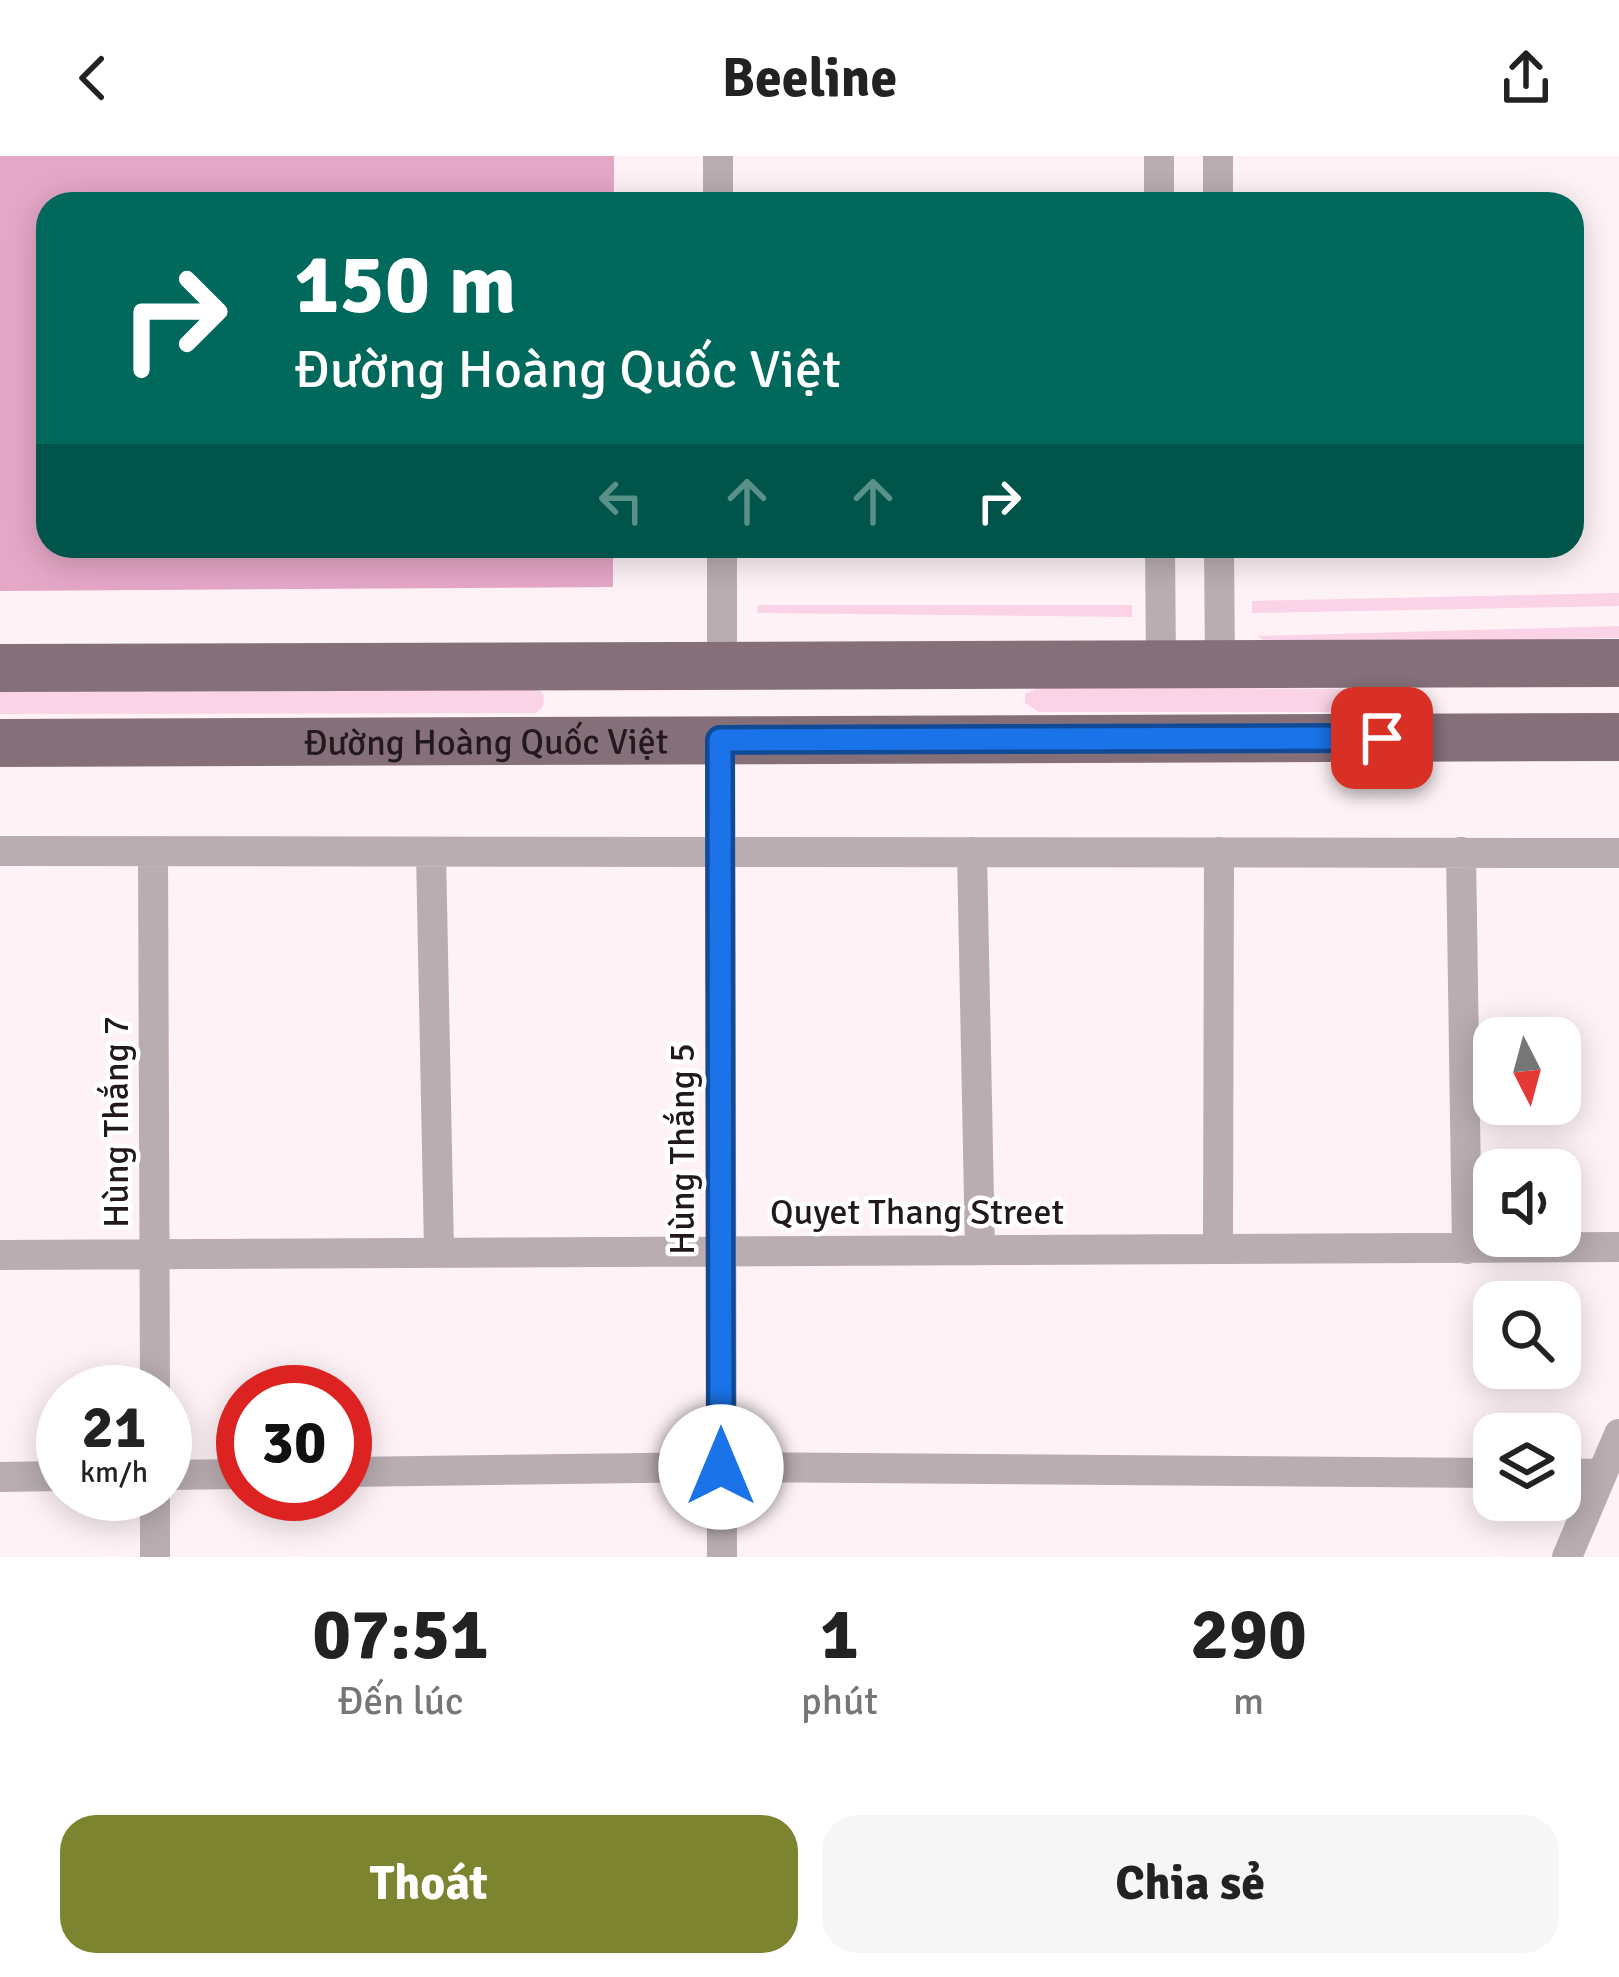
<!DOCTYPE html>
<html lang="vi">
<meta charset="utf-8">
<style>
:root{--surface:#fff;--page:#f6f6f6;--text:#222;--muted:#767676;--accent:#7d8430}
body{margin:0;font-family:Signika,sans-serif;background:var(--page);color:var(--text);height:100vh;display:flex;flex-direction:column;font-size:45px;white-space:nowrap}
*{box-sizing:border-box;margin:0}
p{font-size:39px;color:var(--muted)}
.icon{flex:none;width:66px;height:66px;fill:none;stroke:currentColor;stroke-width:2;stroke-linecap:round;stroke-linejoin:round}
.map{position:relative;height:1401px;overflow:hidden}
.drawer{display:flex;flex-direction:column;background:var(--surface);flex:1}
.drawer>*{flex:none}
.banner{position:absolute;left:36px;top:36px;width:1548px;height:366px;border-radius:36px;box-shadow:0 6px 30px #0003;background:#00695c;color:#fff;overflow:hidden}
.needle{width:78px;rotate:174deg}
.fabs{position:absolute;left:1473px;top:861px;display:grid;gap:24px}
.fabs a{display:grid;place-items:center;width:108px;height:108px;border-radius:24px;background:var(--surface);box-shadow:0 6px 30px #0003;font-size:60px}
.speed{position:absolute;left:36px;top:1209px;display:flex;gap:24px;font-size:60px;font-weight:700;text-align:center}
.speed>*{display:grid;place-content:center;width:156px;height:156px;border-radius:50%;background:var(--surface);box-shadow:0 6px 30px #0003;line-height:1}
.speed small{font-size:30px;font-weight:400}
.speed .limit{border:18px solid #d22;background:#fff;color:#111}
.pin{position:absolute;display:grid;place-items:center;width:102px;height:102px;color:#fff;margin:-51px;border-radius:24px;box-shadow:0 6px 18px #0006}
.me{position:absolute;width:132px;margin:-66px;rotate:0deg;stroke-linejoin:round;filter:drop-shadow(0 0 9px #0008)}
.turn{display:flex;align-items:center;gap:42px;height:252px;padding:0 60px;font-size:54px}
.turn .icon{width:156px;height:156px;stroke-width:2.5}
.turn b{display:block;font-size:84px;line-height:102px}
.lanes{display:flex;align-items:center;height:114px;padding:0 60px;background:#0003;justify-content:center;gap:60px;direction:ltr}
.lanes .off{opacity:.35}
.eta{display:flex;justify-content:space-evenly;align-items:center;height:204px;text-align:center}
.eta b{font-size:72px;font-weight:700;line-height:84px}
.primary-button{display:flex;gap:24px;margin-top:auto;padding:24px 60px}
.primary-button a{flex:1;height:138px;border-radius:36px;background:var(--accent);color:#fff;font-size:48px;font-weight:700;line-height:138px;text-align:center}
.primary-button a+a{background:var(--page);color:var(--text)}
header{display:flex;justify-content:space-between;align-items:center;height:156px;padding:0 60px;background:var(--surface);font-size:54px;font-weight:700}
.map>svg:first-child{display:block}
</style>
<header><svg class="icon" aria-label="back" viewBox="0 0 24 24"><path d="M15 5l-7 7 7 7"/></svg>Beeline<svg class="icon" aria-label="share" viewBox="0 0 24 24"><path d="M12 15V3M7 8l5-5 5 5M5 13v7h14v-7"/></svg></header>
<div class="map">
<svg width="1619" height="1401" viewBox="0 0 1619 1401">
<rect width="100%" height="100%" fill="#fef2f7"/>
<path fill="#fad4e6" d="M1619 437V450L1252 457V445Z
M758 449H1132V461L757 457Z
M1619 470V482L1269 489 1258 480Z
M1040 531 1369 533 1376 551 1363 556H1039L1025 547V538Z
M0 533H538L544 539 543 550 536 557 0 558Z"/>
<path fill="#e5a7c6" d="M0 0H614V48H48V390H613V431L0 435Z"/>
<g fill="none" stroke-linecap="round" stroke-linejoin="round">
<path stroke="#b9adb2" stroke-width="30" d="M1159 0V48
M1218 0V48
M718 48V0
M722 390V510
M1160 390 1161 509
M1219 390 1220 508
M720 584 722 1401
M0 695 1619 697
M153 695 155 1236
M431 696 439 1094
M972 696 980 1094
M1461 696 1467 1093
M1218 1092 1219 696
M0 1099 1619 1091
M345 1316 721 1311 1494 1317
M1560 1317 1600 1318
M165 1319 243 1318
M0 1321 63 1320
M155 1338V1401
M1567 1401 1619 1278"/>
<g stroke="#85707a" stroke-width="48">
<path d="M0 512 1619 507"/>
<path id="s1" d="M0 587 1619 581"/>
</g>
</g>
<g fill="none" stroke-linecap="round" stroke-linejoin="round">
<g stroke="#114b97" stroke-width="30">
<path id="route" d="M721 1311 720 584 1382 582"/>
</g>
<use href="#route" stroke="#1a73e8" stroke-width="21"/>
</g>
<g text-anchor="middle" stroke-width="9" stroke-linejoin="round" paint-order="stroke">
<g font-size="36" fill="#22181d" stroke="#fff">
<text dy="13" stroke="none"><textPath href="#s1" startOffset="486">Đường Hoàng Quốc Việt</textPath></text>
<text transform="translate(115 966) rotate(-90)" y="13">Hùng Thắng 7</text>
<text transform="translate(681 993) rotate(-90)" y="13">Hùng Thắng 5</text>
<text x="917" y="1068">Quyet Thang Street</text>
</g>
</g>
</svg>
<div class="fabs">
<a><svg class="needle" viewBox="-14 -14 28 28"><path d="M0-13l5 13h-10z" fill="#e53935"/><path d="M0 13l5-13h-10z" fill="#767676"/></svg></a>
<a><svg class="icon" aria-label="sound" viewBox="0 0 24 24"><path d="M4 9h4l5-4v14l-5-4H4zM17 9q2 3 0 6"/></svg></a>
<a><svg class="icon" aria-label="search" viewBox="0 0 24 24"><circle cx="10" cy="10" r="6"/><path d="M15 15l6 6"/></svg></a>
<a><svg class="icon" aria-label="layers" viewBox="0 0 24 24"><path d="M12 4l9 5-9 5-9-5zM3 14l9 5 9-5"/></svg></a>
</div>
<div class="speed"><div>21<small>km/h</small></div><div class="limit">30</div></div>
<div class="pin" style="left:1382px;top:582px;background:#d93025"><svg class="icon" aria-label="arrive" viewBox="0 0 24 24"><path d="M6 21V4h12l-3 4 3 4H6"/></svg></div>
<svg class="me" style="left:721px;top:1311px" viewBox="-20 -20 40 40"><circle r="19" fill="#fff"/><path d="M0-13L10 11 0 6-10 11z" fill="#1a73e8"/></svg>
<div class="banner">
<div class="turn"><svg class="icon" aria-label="right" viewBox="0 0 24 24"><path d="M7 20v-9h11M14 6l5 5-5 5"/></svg><div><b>150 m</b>Đường Hoàng Quốc Việt</div></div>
<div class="lanes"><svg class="icon off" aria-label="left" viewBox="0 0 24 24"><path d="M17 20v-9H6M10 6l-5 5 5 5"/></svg><svg class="icon off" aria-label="ahead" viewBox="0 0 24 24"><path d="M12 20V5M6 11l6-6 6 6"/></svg><svg class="icon off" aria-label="ahead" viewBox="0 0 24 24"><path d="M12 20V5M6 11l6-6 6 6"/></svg><svg class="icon" aria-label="right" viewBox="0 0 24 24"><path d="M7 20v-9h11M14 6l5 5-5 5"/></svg></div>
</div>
</div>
<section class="drawer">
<div class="eta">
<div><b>07:51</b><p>Đến lúc</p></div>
<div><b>1</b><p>phút</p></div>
<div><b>290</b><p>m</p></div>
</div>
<div class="primary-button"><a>Thoát</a><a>Chia sẻ</a></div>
</section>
